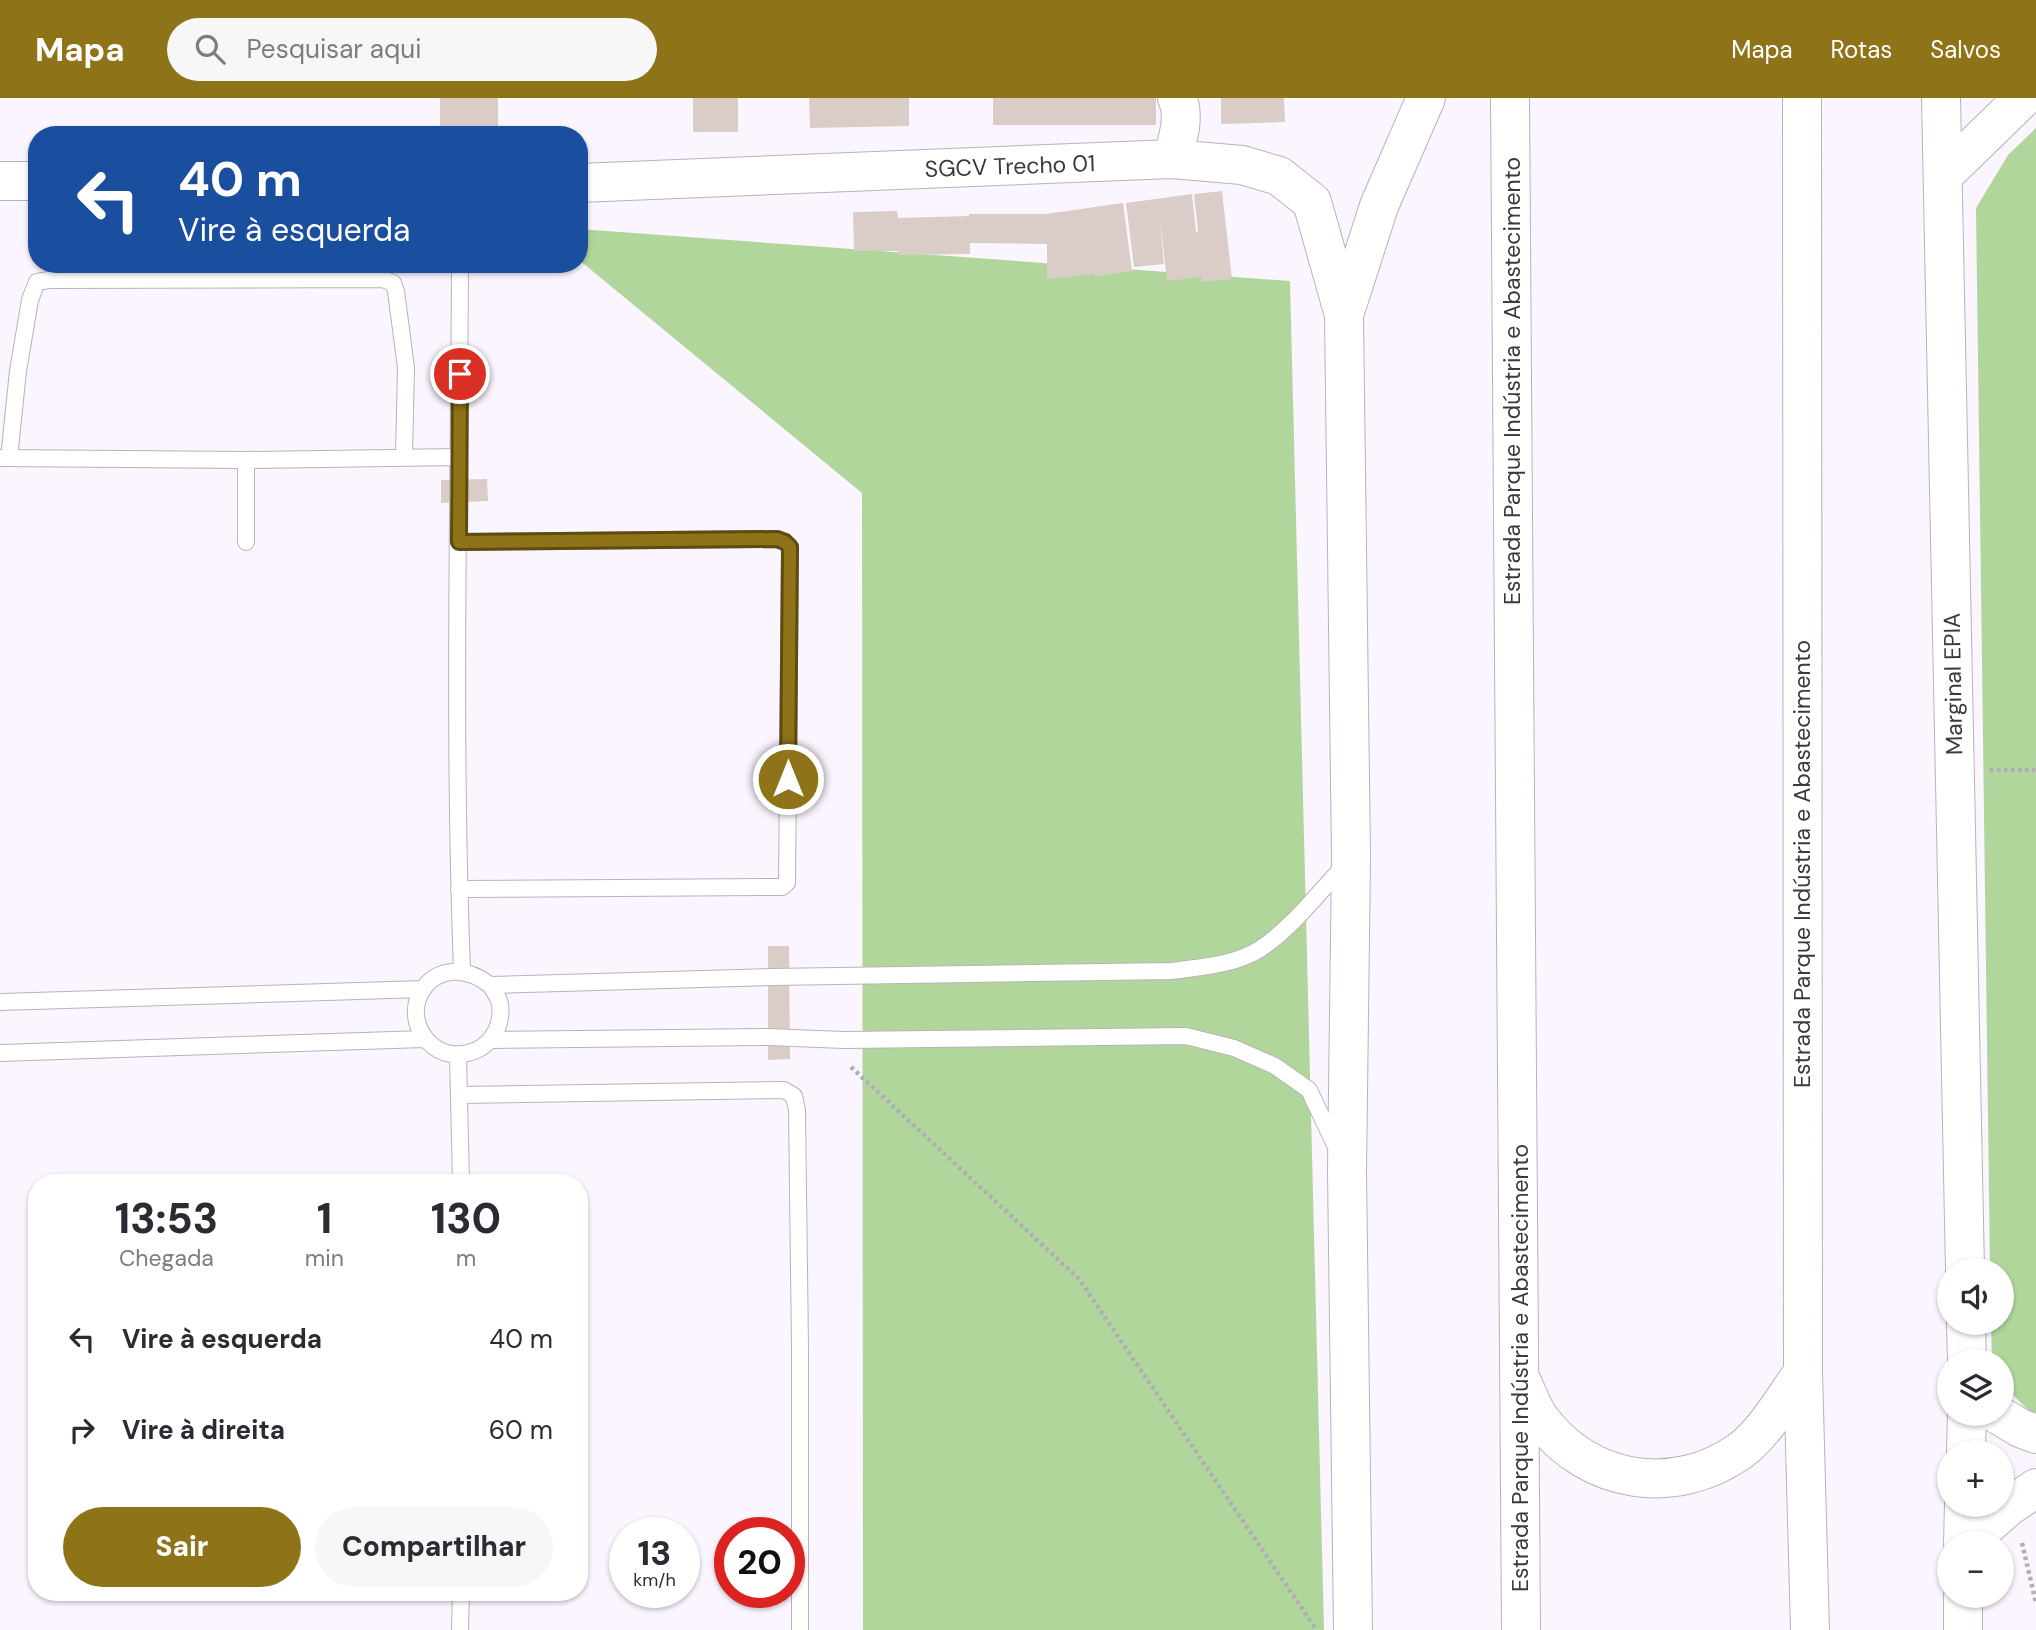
<!DOCTYPE html>
<html lang="pt">
<meta charset="utf-8">
<style>
:root{--surface:#fff;--page:#f7f7f7;--text:#2b2b33;--muted:#7c7c81;--accent:#8f7318}
body{margin:0;font-family:"DM Sans",sans-serif;background:var(--page);color:var(--text);height:100vh;display:flex;flex-direction:column;font-size:26px;white-space:nowrap}
*{box-sizing:border-box;margin:0}
p{font-size:23px;color:var(--muted)}
.icon{flex:none;width:38px;height:38px;fill:none;stroke:currentColor;stroke-width:2;stroke-linecap:round;stroke-linejoin:round}
.map{position:relative;flex:1;overflow:hidden}
.details{position:absolute;left:28px;top:1076px;width:560px;height:427px;display:flex;flex-direction:column;background:var(--surface);border-radius:28px;box-shadow:0 2px 5px #0004}
.details>*{flex:none}
.hud{position:absolute;left:28px;top:28px;width:560px;height:147px;border-radius:28px;box-shadow:0 2px 5px #0004;background:#1a4fa0;color:#fff;overflow:hidden}
.controls{position:absolute;left:1937px;top:1160px;display:grid;gap:14px}
.controls a{display:grid;place-items:center;width:77px;height:77px;border-radius:50%;background:var(--surface);box-shadow:0 2px 5px #0004;font-size:35px}
.speed{position:absolute;left:609px;top:1419px;display:flex;gap:14px;font-size:35px;font-weight:700;text-align:center}
.speed>*{display:grid;place-content:center;width:91px;height:91px;border-radius:50%;background:var(--surface);box-shadow:0 2px 5px #0004;line-height:1}
.speed small{font-size:18px;font-weight:400}
.speed .limit{border:10px solid #d22;background:#fff;color:#111}
.pin{position:absolute;display:grid;place-items:center;width:60px;height:60px;color:#fff;margin:-30px;border:4px solid #fff;border-radius:50%;box-shadow:0 2px 7px #0007}
.me{position:absolute;width:77px;margin:-38px;rotate:0deg;stroke-linejoin:round;filter:drop-shadow(0 0 5px #0008)}
.turn{display:flex;align-items:center;gap:24px;height:147px;padding:0 35px;font-size:32px}
.turn .icon{width:91px;height:91px;stroke-width:2.5}
.turn b{display:block;font-size:49px;line-height:60px}
.eta{display:flex;justify-content:space-evenly;align-items:center;height:119px;text-align:center}
.eta b{font-size:42px;font-weight:800;line-height:49px}
.action{display:flex;gap:14px;margin-top:auto;padding:14px 35px}
.action a{flex:1;height:80px;border-radius:42px;background:var(--accent);color:#fff;font-size:28px;font-weight:800;line-height:80px;text-align:center}
.action a+a{background:var(--page);color:var(--text)}
ul{padding:0;list-style:none}
li{display:flex;align-items:center;gap:21px;height:91px;padding:0 35px}
li div{flex:1}
li b{display:block;font-size:26px}
li em{font-style:normal}
header{display:flex;align-items:center;gap:42px;box-sizing:border-box;height:98px;padding:0 35px;background:var(--accent);color:#fff}
header strong{font-size:33px}
nav{display:flex;gap:38px;margin-inline-start:auto;font-size:24px}
.search{width:490px;height:63px;background:var(--page);display:flex;align-items:center;gap:18px;box-sizing:border-box;padding:0 24px;border-radius:38px;color:var(--muted);font-size:26px}
.map>svg:first-child{display:block}
</style>
<header>
<strong>Mapa</strong>
<div class="search"><svg class="icon" aria-label="search" viewBox="0 0 24 24"><circle cx="10" cy="10" r="6"/><path d="M15 15l6 6"/></svg>Pesquisar aqui</div>
<nav><a>Mapa</a><a>Rotas</a><a>Salvos</a></nav>
</header>
<div class="map">
<svg width="2036" height="1532" viewBox="0 0 2036 1532">
<rect width="100%" height="100%" fill="#faf5fe"/>
<path fill="#b1d69c" d="M2036 30V1315L2029 1313 2002 1286V1264L1992 1263 1991 1225H2002V1172H1990L1976 110 2008 57Z
M579 131 1290 183 1324 1532H863L862 395 579 162Z"/>
<path fill="#dacdc7" d="M440 0H498V33L440 31Z
M693 0H738V34H693Z
M809 0H909V28L810 30Z
M993 0H1156V27H993Z
M1221 0H1284L1285 24 1221 26Z
M1222 93 1232 181 1202 184 1201 179 1167 183 1160 120 1164 166 1134 169 1126 105 1192 96 1196 134 1198 133 1194 96Z
M1123 105 1132 173 1094 179 1095 176 1047 181V146L970 145V156L898 157V153H854L853 114 897 113 898 120 969 118V116H1046Z
M487 381 488 403 441 405V382Z
M768 848H789L790 961 768 962Z"/>
<g fill="none" stroke-linecap="round" stroke-linejoin="round">
<g stroke="#b9b2bc" stroke-width="18">
<path id="lane" d="M460 166C459 402 453 637 462 872
M0 360 246 362 459 359
M9 360 18 273 30 202 37 184 49 182 383 181 393 185 396 193 406 270 404 358
M246 444V362
M459 791 775 789H782L787 785 790 457V449L785 444 777 441 459 444
M490 887C494 893 499 900 500 906 503 929 490 950 468 955 455 958 443 956 433 948 390 913 435 845 490 887L772 879 1172 873C1201 869 1235 867 1260 851 1293 829 1318 795 1345 767
M0 904 423 891
M492 942 768 939 844 942 1186 938 1234 950 1275 968 1309 992 1337 1051
M0 955 424 941
M458 958 461 1085
M460 997 784 992 794 998 797 1012 800 1250V1532
M460 1532 461 1494"/>
</g>
<g stroke="#b9b2bc" stroke-width="40">
<path id="secondary" d="M1172 61C1177 44 1186 18 1177 0
M1944 77 2023 0
M0 83H37
M579 85 1172 61 1242 67 1279 78 1312 104 1344 217
M1997 1316 2020 1330 2036 1336
M1966 1446 2008 1409 2036 1390
M1353 1532 1347 1073 1351 760 1344 217 1379 108 1426 0"/>
</g>
<g stroke="#b9b2bc" stroke-width="40">
<path id="primary" d="M1941 0 1965 1172
M1966 1225 1967 1264
M1966 1354 1967 1316
M1963 1446 1964 1407
M1963 1532V1498"/>
</g>
<g stroke="#b9b2bc" stroke-width="40">
<path id="highway" d="M1510 0 1521 1532
M1802 0 1803 1274 1810 1532
M1522 1284C1528 1296 1533 1312 1541 1322 1589 1386 1675 1399 1740 1353 1764 1336 1786 1298 1803 1274"/>
</g>
<path stroke="#b2adb5" stroke-width="4.5" stroke-dasharray="3.5 3.5" stroke-linecap="butt" d="M1990 672H2036
M851 969 1079 1181 1316 1531
M2022 1445 2036 1505"/>
<use href="#lane" stroke="#fff" stroke-width="16"/>
<use href="#secondary" stroke="#fff" stroke-width="38"/>
<use href="#primary" stroke="#fff" stroke-width="38"/>
<use href="#highway" stroke="#fff" stroke-width="38"/>
</g>
<g fill="none" stroke-linecap="round" stroke-linejoin="round">
<g stroke="#5d4b10" stroke-width="18">
<path id="route" d="M460 276 459 444 777 441 785 444 790 449 788 681"/>
</g>
<use href="#route" stroke="#8f7318" stroke-width="12"/>
</g>
<g text-anchor="middle" stroke-width="5" stroke-linejoin="round" paint-order="stroke">
<g font-size="23" fill="#3c393e" stroke="#fff">
<text transform="translate(1010 68) rotate(-2)" y="8">SGCV Trecho 01</text>
<text transform="translate(1512 283) rotate(-90)" y="8">Estrada Parque Indústria e Abastecimento</text>
<text transform="translate(1953 586) rotate(-91)" y="8">Marginal EPIA</text>
<text transform="translate(1802 766) rotate(-90)" y="8">Estrada Parque Indústria e Abastecimento</text>
<text transform="translate(1520 1270) rotate(-90)" y="8">Estrada Parque Indústria e Abastecimento</text>
</g>
</g>
</svg>
<div class="controls">
<a><svg class="icon" aria-label="sound" viewBox="0 0 24 24"><path d="M4 9h4l5-4v14l-5-4H4zM17 9q2 3 0 6"/></svg></a>
<a><svg class="icon" aria-label="layers" viewBox="0 0 24 24"><path d="M12 4l9 5-9 5-9-5zM3 14l9 5 9-5"/></svg></a>
<a>+</a>
<a>−</a>
</div>
<div class="speed"><div>13<small>km/h</small></div><div class="limit">20</div></div>
<div class="pin" style="left:460px;top:276px;background:#d93025"><svg class="icon" aria-label="arrive" viewBox="0 0 24 24"><path d="M6 21V4h12l-3 4 3 4H6"/></svg></div>
<svg class="me" style="left:788px;top:681px" viewBox="-20 -20 40 40"><circle r="17" fill="#8f7318" stroke="#fff" stroke-width="3"/><path d="M0-11L8 9 0 5-8 9z" fill="#fff"/></svg>
<div class="hud">
<div class="turn"><svg class="icon" aria-label="left" viewBox="0 0 24 24"><path d="M17 20v-9H6M10 6l-5 5 5 5"/></svg><div><b>40 m</b>Vire à esquerda</div></div>
</div>
<section class="details">
<div class="eta">
<div><b>13:53</b><p>Chegada</p></div>
<div><b>1</b><p>min</p></div>
<div><b>130</b><p>m</p></div>
</div>
<ul>
<li><svg class="icon" aria-label="left" viewBox="0 0 24 24"><path d="M17 20v-9H6M10 6l-5 5 5 5"/></svg><div><b>Vire à esquerda</b></div><em>40 m</em></li>
<li><svg class="icon" aria-label="right" viewBox="0 0 24 24"><path d="M7 20v-9h11M14 6l5 5-5 5"/></svg><div><b>Vire à direita</b></div><em>60 m</em></li>
</ul>
<div class="action"><a>Sair</a><a>Compartilhar</a></div>
</section>
</div>
